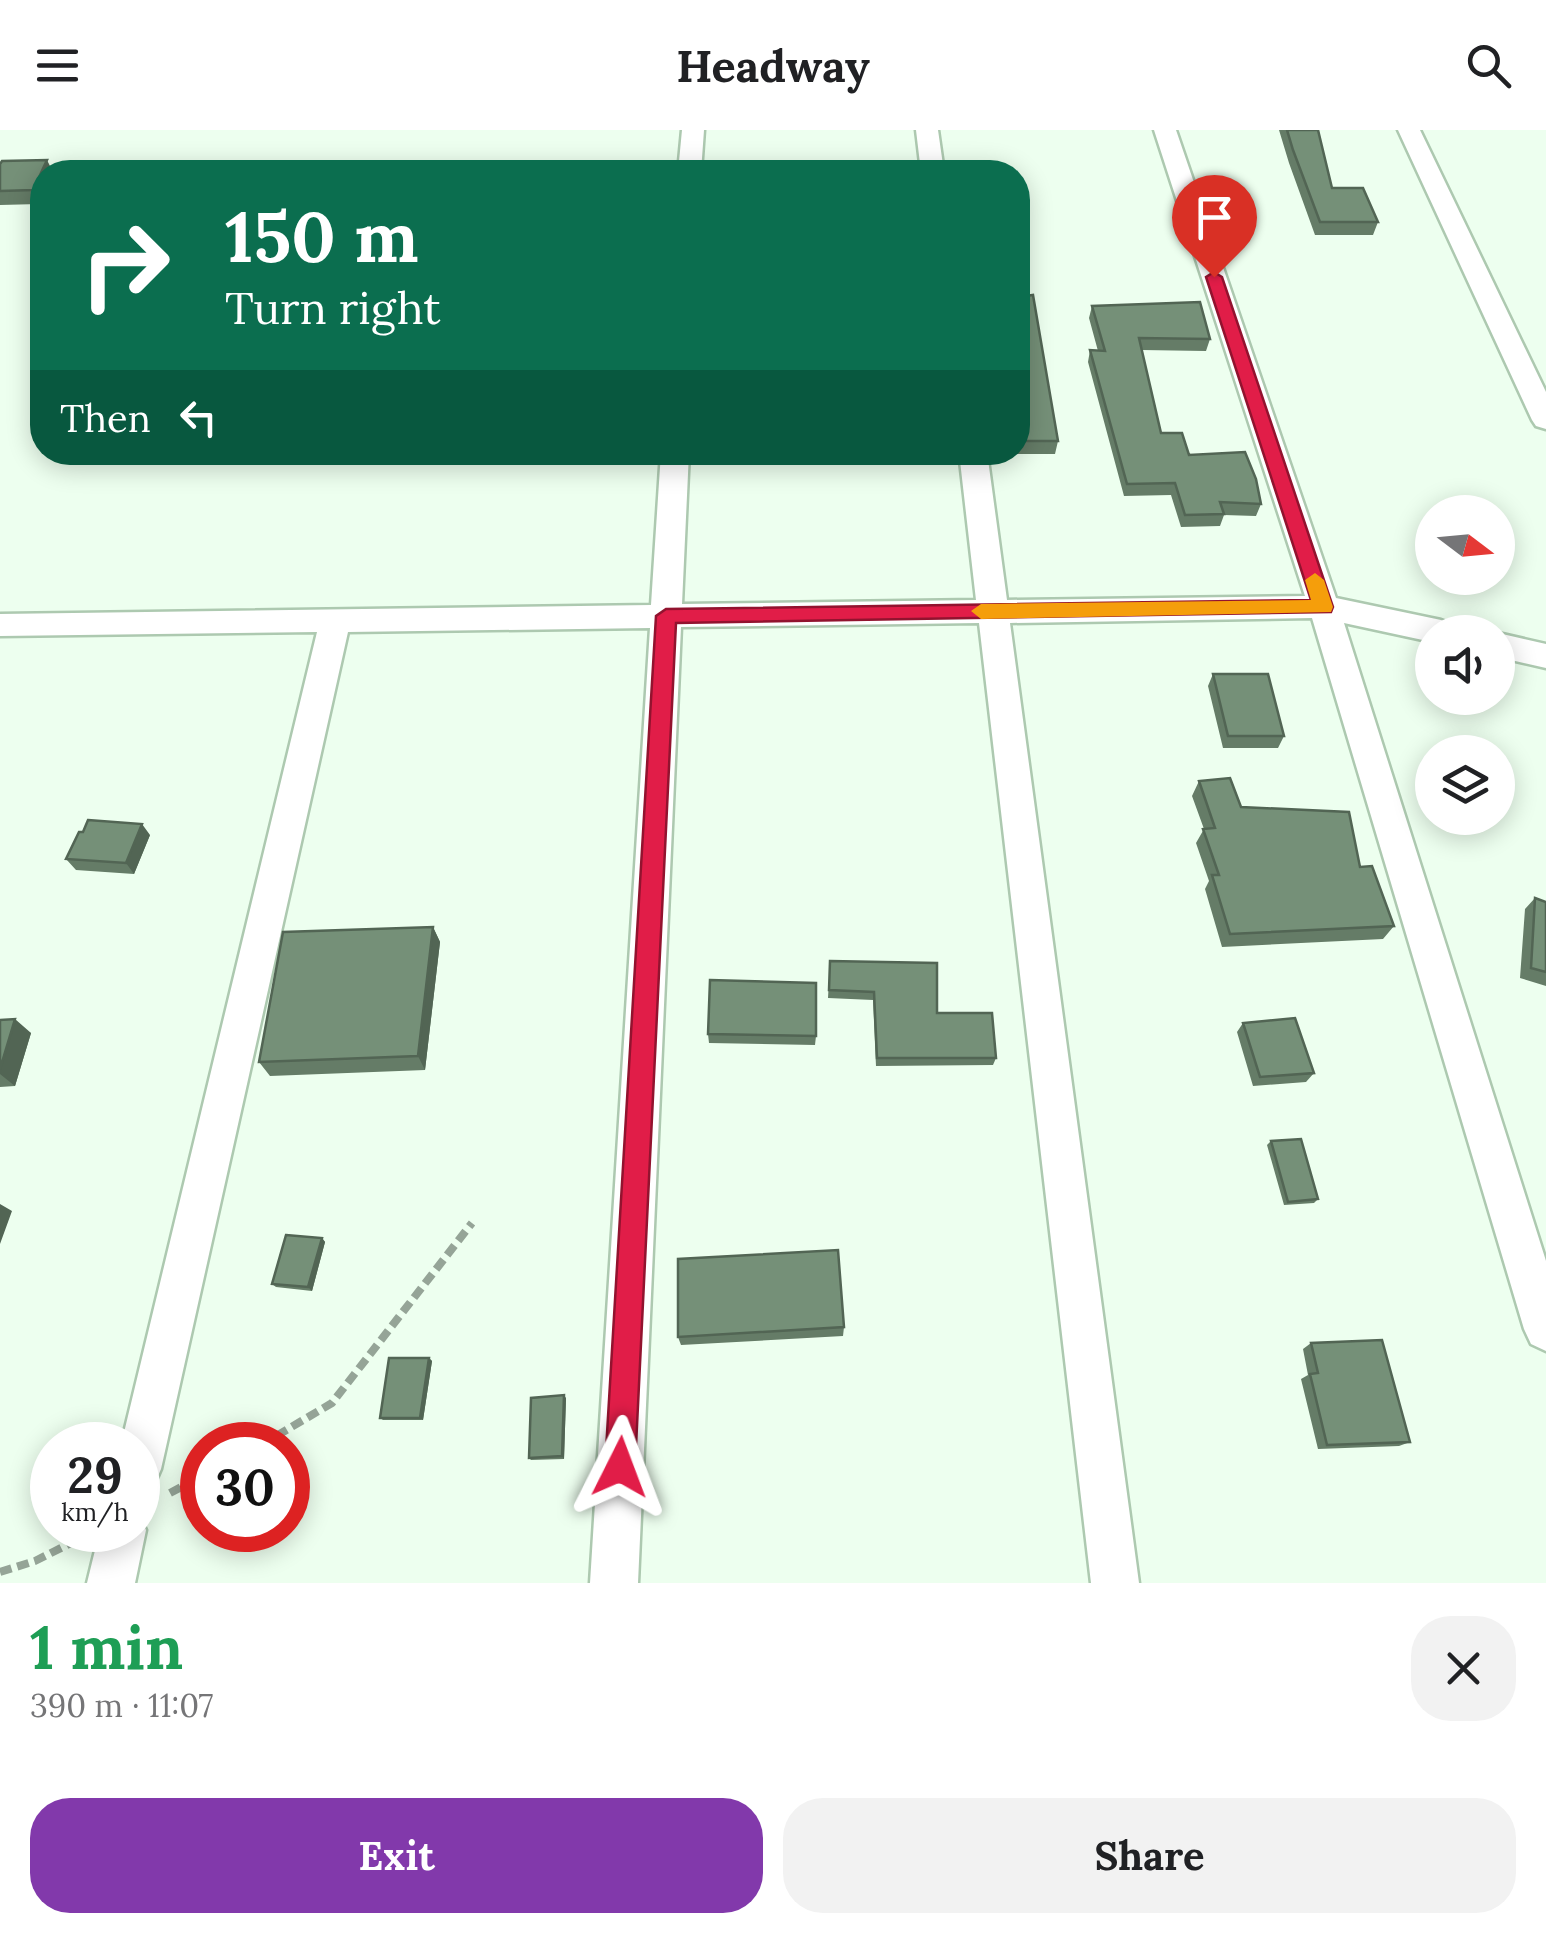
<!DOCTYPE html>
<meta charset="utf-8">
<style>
:root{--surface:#fff;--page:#f2f2f2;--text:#202124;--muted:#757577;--accent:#8239ab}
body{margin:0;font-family:Lora,serif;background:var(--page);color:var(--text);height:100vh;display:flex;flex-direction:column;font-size:38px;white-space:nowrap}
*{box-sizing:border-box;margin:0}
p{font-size:32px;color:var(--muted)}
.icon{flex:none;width:55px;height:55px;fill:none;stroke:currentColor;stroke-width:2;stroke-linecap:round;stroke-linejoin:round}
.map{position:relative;height:1453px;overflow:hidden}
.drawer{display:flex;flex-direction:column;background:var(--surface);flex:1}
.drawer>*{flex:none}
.banner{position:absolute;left:30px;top:30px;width:1000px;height:305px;border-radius:40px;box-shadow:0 5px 25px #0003;background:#0b6e4f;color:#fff;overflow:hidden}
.needle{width:65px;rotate:106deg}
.fabs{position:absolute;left:1415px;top:365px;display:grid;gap:20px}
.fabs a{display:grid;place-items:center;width:100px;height:100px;border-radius:50%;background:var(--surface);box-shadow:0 5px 25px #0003;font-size:50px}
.speed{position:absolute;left:30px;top:1292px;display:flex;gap:20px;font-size:50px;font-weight:700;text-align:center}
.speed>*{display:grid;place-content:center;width:130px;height:130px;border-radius:50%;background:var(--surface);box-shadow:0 5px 25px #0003;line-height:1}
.speed small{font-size:25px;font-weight:400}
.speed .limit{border:15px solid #d22;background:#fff;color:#111}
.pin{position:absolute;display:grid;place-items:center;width:85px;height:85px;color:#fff;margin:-102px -42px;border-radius:50% 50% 50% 0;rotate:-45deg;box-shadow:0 0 10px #0007}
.pin .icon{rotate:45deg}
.me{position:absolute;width:110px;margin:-55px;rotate:3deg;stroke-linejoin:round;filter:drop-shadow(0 0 8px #0008)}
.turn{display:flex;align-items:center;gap:35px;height:210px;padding:0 30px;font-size:45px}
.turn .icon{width:130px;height:130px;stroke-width:2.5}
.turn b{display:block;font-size:70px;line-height:85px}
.then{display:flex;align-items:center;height:95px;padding:0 30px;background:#0003;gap:20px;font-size:38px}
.round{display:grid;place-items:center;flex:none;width:105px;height:105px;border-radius:40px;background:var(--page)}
.overview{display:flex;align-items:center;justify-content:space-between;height:170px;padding:0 30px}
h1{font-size:60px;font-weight:700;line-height:75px;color:#1e9e55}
.button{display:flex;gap:20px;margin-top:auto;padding:20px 30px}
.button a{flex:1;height:115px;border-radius:40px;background:var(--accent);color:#fff;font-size:40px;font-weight:700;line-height:115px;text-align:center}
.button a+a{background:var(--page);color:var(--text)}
header{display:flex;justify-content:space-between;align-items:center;height:130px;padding:0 30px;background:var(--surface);font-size:45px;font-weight:700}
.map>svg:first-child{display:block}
</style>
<header><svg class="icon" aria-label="menu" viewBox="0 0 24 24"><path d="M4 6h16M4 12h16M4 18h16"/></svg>Headway<svg class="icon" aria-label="search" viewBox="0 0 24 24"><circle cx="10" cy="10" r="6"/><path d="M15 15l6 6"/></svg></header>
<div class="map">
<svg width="1546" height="1453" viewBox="0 0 1546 1453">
<rect width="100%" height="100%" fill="#edffef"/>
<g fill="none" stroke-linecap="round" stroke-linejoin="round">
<g stroke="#adc9b0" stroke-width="5">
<path id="street" d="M682 0H704L701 42H678Z
M916 0H938L944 42H921Z
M1154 0H1176L1336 468 1441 490 1452 494 1457 502H1432V512L1344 493 1546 1131V1221L1531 1214 1524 1199 1312 488 1010 493 1139 1453H1091L979 493 681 497 638 1453H590L650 498 348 502 161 1339 154 1355 138 1362V1315H121L317 502 0 506V484L651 475 661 322H689L682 474 976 470 959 322H987L1007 470 1305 466Z
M1398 0H1420L1546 262V299L1536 296 1532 290Z
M1498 503 1546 514V538L1498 527Z
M138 1383 146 1400 135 1453H87L100 1400H138Z"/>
</g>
<path stroke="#95a497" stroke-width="8" stroke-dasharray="12 6" stroke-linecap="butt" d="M261 1315 332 1273 472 1093
M170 1363 202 1346
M0 1442 35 1431 77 1410"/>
<use href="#street" fill="#fff" fill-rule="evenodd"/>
</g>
<path fill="#657c67" d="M1279 0H1318L1332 58 1378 92 1373 105H1315L1289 33Z
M47 30 39 74 0 75V34Z
M1018 167 1058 311 1055 324H999L1018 322Z
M1092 176 1210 209 1206 221 1142 220 1161 303 1261 374 1256 386 1224 385 1220 396 1181 397 1171 365 1124 366 1088 232 1090 220 1098 221 1089 188Z
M1213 544 1284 606 1278 618H1223L1208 556Z
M1199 651 1241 677 1360 737 1394 796 1383 809 1222 817 1205 759 1209 751 1196 713 1204 699 1192 666Z
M150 705 134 744 76 740 66 729Z
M1535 768 1546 772V856L1520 848 1525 779Z
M433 797 440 812 425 940 270 946 259 932Z
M830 831 937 883 996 928 993 935 876 936 873 870 828 868Z
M0 890 31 903 15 956 0 957Z
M1243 893 1314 943 1306 952 1253 956 1237 902Z
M708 904 816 906 815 915 709 913Z
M1271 1011 1318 1069 1314 1073 1284 1075 1267 1015Z
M322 1108 325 1112 312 1161 276 1157 272 1154Z
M844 1197 843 1206 681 1215 678 1207Z
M1311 1213 1410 1312 1399 1316 1318 1319 1301 1249 1308 1245 1303 1219Z
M429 1228 432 1231 423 1290H383L380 1288Z
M566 1268 564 1329 531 1330 529 1328Z"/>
<path fill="#526554" d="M47 30 53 42H42V66L39 74 33 60Z
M142 694 150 705 134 744 126 733Z
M433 797 440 812 425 940 418 926Z
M15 889 31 903 15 956 0 944V939Z
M0 1074 12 1081 0 1114Z
M322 1108 325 1112 312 1161 308 1157Z
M429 1228 432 1231 423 1290 420 1288Z
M564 1265 566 1268 564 1329 562 1326Z"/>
<path fill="#759078" stroke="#526554" stroke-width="2.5" d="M1287 0H1318L1332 58H1363L1378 92H1320L1293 20Z
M47 30 33 60 0 61V34L2 31Z
M1033 165 1058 311H1018V167Z
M1200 172 1210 209 1139 208 1161 303H1182L1189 325 1245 322 1256 349 1261 374 1220 372 1224 384 1185 385 1175 353 1127 354 1090 220 1105 221 1092 176Z
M1213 544H1268L1284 606H1228Z
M1230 648 1241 677 1349 682 1360 737 1372 736 1394 796 1230 804 1212 745H1219L1203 699 1215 698 1199 651Z
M88 690 142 694 126 733 66 729 79 702H83Z
M1535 768 1546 772V842L1531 838Z
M433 797 418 926 259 932 283 802Z
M830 831 937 833V883H992L996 928H877L874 862 829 860Z
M710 850 816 853V906L708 904Z
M1295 888 1314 943 1260 947 1243 893Z
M15 889 0 939V890Z
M1301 1009 1318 1069 1288 1072 1271 1011Z
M286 1105 322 1108 308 1157 272 1154Z
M838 1120 844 1197 678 1207V1129Z
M1382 1210 1410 1312 1327 1315 1310 1244 1318 1243 1311 1213Z
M389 1228H429L420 1288H380Z
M564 1265 562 1326 529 1328 531 1268Z"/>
<path fill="#e11d48" stroke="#92132f" stroke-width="2.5" d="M1214 142 1222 147 1333 477 1331 482 676 493 635 1337 631 1347 620 1352 610 1347 605 1337 656 486 666 479 1311 470 1206 147Z"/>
<path fill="#f59e0b" d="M1315 443 1324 450 1333 477 1331 482 981 489 971 481 981 474 1311 470 1305 450Z"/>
</svg>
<div class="fabs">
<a><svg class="needle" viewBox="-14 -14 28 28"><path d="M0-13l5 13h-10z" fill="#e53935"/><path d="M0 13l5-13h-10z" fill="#757577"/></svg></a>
<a><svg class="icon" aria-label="sound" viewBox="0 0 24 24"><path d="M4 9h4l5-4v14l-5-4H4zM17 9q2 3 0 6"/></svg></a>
<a><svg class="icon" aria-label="layers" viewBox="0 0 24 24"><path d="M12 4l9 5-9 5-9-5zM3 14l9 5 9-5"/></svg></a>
</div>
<div class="speed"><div>29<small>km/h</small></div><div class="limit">30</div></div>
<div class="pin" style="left:1214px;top:147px;background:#d93025"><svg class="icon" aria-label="arrive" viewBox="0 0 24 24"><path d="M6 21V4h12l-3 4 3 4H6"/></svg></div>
<svg class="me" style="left:620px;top:1337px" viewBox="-20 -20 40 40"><path d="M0-17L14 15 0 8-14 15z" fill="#e11d48" stroke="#fff" stroke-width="4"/></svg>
<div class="banner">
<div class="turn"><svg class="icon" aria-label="right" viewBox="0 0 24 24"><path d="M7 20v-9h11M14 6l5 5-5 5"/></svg><div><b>150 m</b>Turn right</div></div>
<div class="then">Then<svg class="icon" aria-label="left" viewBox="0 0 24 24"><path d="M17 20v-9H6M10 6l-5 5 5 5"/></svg></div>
</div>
</div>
<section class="drawer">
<div class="overview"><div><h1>1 min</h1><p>390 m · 11:07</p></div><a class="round"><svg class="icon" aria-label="close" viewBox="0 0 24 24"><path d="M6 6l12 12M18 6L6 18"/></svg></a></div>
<div class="button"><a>Exit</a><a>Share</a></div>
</section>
